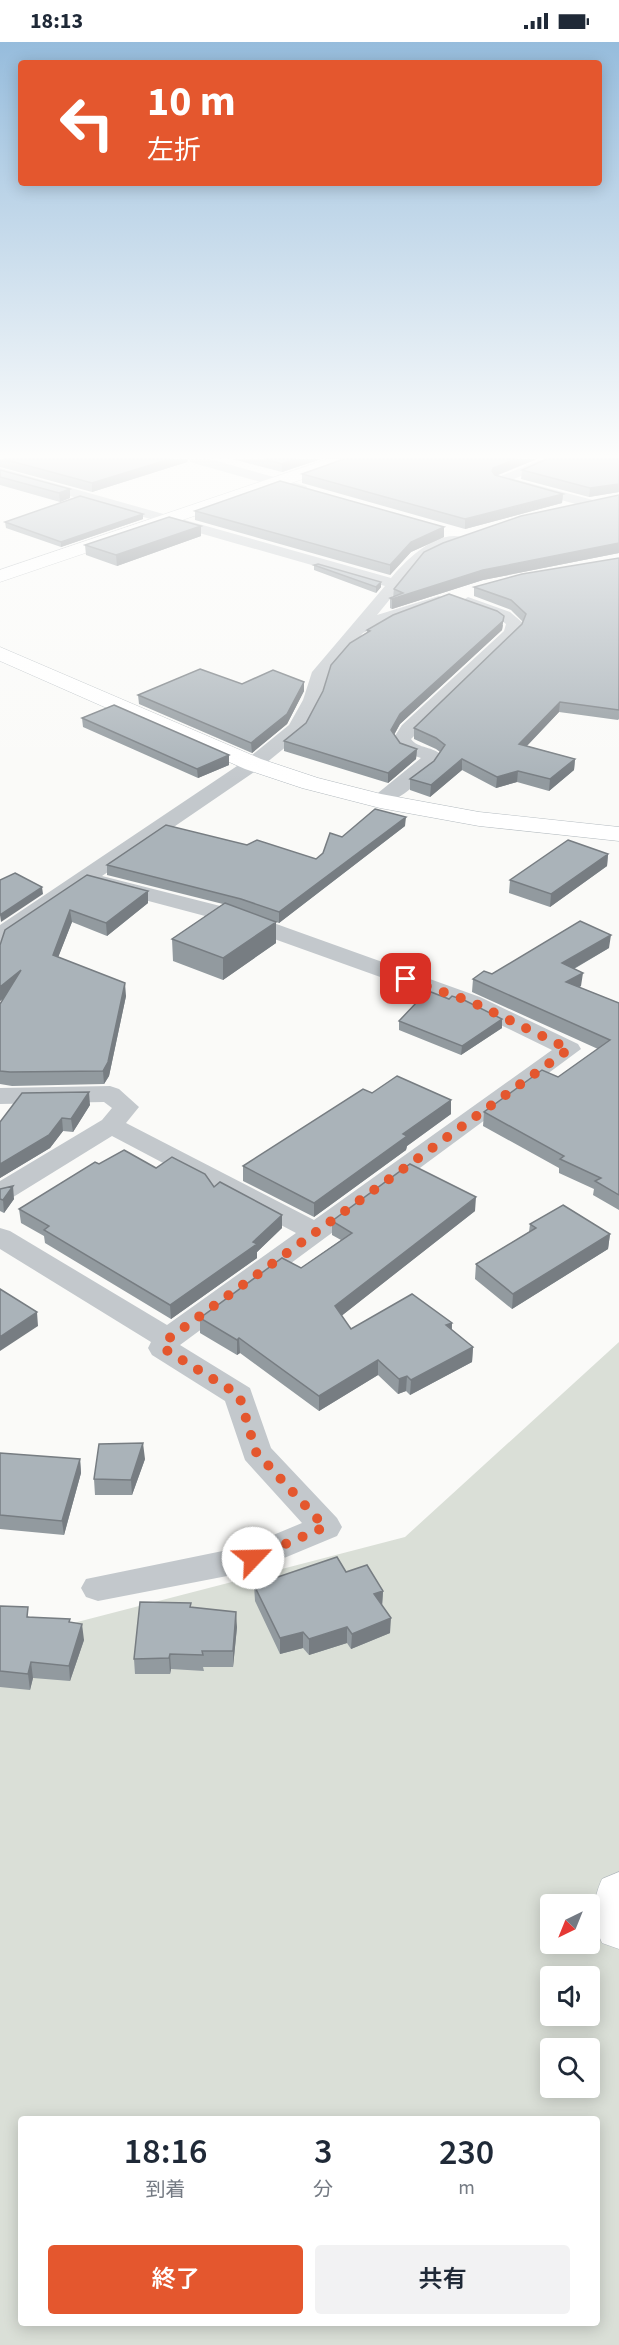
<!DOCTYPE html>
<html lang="ja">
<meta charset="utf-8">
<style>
:root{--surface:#fff;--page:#f2f2f3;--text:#1f2937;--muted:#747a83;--accent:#e4572e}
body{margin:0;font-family:"Source Sans 3","Noto Sans JP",sans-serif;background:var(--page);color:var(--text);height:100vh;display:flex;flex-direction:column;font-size:22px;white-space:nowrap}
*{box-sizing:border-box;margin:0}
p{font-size:20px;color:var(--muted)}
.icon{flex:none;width:33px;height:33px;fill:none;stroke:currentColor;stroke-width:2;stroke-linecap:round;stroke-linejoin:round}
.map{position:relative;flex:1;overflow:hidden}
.side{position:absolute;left:18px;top:2074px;width:582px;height:210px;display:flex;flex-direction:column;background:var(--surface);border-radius:6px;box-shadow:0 3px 15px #0003}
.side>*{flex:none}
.top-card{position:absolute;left:18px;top:18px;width:584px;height:126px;border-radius:6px;box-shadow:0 3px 15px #0003;background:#e4572e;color:#fff;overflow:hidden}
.needle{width:39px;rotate:223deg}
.buttons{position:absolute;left:540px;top:1852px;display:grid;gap:12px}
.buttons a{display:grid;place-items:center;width:60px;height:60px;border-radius:6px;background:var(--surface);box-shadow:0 3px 15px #0003;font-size:30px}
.pin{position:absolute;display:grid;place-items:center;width:51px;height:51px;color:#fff;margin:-26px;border-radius:12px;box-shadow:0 3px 9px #0006}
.me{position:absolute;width:66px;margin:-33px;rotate:66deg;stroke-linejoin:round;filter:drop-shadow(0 0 4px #0008)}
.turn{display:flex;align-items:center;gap:21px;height:126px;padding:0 30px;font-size:27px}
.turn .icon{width:78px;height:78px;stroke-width:2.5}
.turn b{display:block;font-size:42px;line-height:51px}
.eta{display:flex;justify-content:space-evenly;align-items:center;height:102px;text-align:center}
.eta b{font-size:36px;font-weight:600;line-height:42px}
.button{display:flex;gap:12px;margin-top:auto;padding:12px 30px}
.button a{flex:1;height:69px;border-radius:6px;background:var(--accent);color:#fff;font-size:24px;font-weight:600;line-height:69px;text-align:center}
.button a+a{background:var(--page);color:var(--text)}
.status{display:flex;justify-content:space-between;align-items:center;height:42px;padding:0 30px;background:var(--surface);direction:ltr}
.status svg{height:16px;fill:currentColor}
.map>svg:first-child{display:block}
</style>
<div class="status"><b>18:13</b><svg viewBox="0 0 49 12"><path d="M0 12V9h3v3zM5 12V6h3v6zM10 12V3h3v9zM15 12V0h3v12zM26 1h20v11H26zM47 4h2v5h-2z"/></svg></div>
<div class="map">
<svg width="619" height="2303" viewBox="0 0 619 2303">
<rect width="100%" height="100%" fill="#fafaf8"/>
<path fill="#dadfd7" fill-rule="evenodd" d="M619 1300V2303H0V1600L405 1495ZM550 1863H590V1902H550ZM550 1935H590V1974H550ZM550 2007H590V2046H550ZM21 2078H597V2282H21Z"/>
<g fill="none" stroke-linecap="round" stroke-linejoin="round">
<g stroke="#b3babf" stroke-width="1">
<path id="secondary" d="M0 605 261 717 318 736 381 752 479 770 619 785V799L479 784 380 766 302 746 245 727 0 619Z
M619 1830V1907L602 1901C592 1879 592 1858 602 1837Z"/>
</g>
<g stroke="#b5babe" stroke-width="1">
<path id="primary" d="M328 417H352L350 421 0 540V528Z"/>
</g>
<path fill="#c3c8cc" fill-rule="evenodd" d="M188 417H210L306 444 308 447 306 450H296L190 420Z
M543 417H562L514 437 593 458 595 461 593 464H583L495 440 493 437Z
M0 426 391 536C406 518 436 488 462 495L465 498 462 501 422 518 377 573 439 554 447 559 445 562 397 576 363 591 329 631 321 658 304 690 260 726 102 834 240 869 480 955 578 1002 581 1007 180 1303 250 1346 271 1406 337 1476 342 1485 337 1494 253 1529 98 1559 86 1555 81 1546 86 1537 247 1504 302 1481 245 1418 225 1359 152 1313 148 1306 151 1300 0 1207V1186L10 1189 167 1283 296 1191 112 1094 10 1157 0 1159V1139L102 1078 112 1066 104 1060 0 1062V1046L110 1044 119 1047 139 1065 126 1081 314 1178 552 1008 464 965 224 879 88 843 8 898 0 900V883L246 718 289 683 303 658 312 630 385 544 0 434Z
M468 555 510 570 523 581 520 591 411 697C418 707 434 704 442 714 431 730 393 768 373 763L370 759 373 755 421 716 400 709 393 697 402 683 504 589 506 582 498 576 462 563 460 560Z"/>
<use href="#secondary" fill="#fff" fill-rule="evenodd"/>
<use href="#primary" fill="#fff" fill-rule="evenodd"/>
</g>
<path fill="#929a9f" d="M0 417H188L187 420 92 450 0 425Z
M232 417H321L282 430Z
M344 417H537L496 434 563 452 562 461 465 487 302 441V432Z
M619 417V450L589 455 521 437 522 428Z
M0 428 70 447V456L60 460 0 443Z
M619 453V511L483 538 392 567 390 566V556L393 555 394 547Z
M195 469 444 495 411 510 390 533 195 478Z
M143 472V477L61 505 6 486 5 480Z
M201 484V494L117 524 86 513 85 503Z
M619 516V677L618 678 559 670 527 704 575 717 574 728 549 749 517 740 496 746 462 728 430 755 410 748V737L434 719 440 710 436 707 414 697V686L522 582 523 580 511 568 474 554V545Z
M314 523 381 545 376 551 314 528Z
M503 583 502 588 400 682 394 693 400 701 417 707 416 717 388 741 284 709V699L306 681 367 591V588Z
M304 640V649L287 682 252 711 139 662 138 653 242 642Z
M82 676 229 723 198 736 83 685Z
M405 784 279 881 259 874 276 901 223 938 173 919 172 897 223 862 107 833V823L247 803 316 817 342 795Z
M608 812 607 824 550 865 509 851 510 838Z
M87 833 148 849V861L107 894 72 880 58 915 126 954 109 1034 104 1042 12 1044 0 1042V962L4 956 0 959V903Z
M609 906 574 927 581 944 579 945 619 961V1168L593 1153 594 1147 559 1131V1126L483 1084 484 1070 558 1035 598 1007 472 950 473 937Z
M449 957 502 986 461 1013 399 988V979Z
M372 1051 451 1058V1072L407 1104 406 1108 314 1175 243 1139V1124Z
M90 1063 73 1090 63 1089 50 1106 0 1136V1080Z
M99 1122 214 1145 282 1186 257 1210V1216L171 1277 45 1201 44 1194 21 1181 19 1167Z
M0 1147 14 1157 4 1171 0 1169Z
M475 1169 341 1274 351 1287 452 1281V1288L473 1305 472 1320 410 1353 406 1349 398 1352 378 1333 319 1369 240 1311 237 1313 200 1291V1276L301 1226 341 1198 332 1193V1179Z
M530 1182 610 1192 608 1207 512 1267 475 1237 476 1222 529 1190Z
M0 1411 80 1417 81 1431 64 1493 0 1487Z
M145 1417 132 1453H95L94 1437Z
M346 1530 383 1549 382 1563 390 1591 351 1607 347 1601 309 1613 303 1606 280 1612 255 1559 254 1543Z
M191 1561V1565L237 1585 233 1625H203L204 1629 171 1627 170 1632H135L134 1617Z
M0 1564 30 1575 70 1580 84 1598 70 1639 33 1636 30 1648 0 1645Z"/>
<path fill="#777d82" d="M170 417H188L187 420 92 450V441Z
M296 417H321L282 430V422Z
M516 417H537L492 435V429L493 426Z
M619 442V450L589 455 590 446Z
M70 447V456L60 460 59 451Z
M563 452 562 461 465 487V477Z
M143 472V477L61 505V500Z
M201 484V494L117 524 116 513Z
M444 485V495L411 510 390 533V523L411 500Z
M619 501V511L483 538 392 567V557L483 528Z
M381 540V545L376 551V545Z
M504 574 502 588 400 682 391 698V688L400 672Z
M304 640V649L287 682 252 711 251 701Z
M560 660 559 670 518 713 519 702Z
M417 707 416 717 388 741V731Z
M229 713V723L198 736 197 727Z
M462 717V728L430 755 431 743Z
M575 717 574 728 549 749 550 737Z
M518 729 517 740 496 746 497 735Z
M406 775 405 784 279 881V870Z
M608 812 607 824 550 865 551 852Z
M42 845 43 852 1 880 0 873Z
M148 849V861L107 894 106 881Z
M70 868 72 880 54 926 53 913Z
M276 880V901L223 938V916Z
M611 893 609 906 561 934 562 921Z
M21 928 23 941 0 959V945Z
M583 931 581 944 565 953 566 940Z
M125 941 126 954 109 1034 104 1042 103 1029Z
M502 977V986L461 1013 462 1004Z
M89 1050 90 1063 73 1090 71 1077Z
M451 1058V1072L407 1104 406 1108 314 1175V1161L403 1092Z
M62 1076 63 1089 50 1106 0 1136V1122Z
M13 1144 14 1157 4 1171 3 1158Z
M476 1155 475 1169 335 1279V1264Z
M282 1173V1186L257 1210V1216L171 1277 170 1263 253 1200Z
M610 1192 608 1207 512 1267 513 1252Z
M37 1270 38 1284 0 1309V1295Z
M452 1281 451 1295 446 1283Z
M239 1296 240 1311 237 1313V1298Z
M473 1305 472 1320 410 1353 411 1338Z
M378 1318V1333L319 1369V1354Z
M407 1334 406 1349 398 1352 399 1337Z
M143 1401 145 1417 132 1453 131 1438Z
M80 1417 81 1431 64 1493 62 1479Z
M383 1549 382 1565 374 1552Z
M236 1570 237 1585 233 1625V1609Z
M391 1576 390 1591 351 1607 352 1592Z
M82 1582 84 1598 70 1639 69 1624Z
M347 1585V1601L309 1613V1597Z
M303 1590V1606L280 1612V1596Z
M170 1612 171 1627 170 1632 169 1616Z
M31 1620 33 1636 30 1648 28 1632Z"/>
<path fill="#aab3b9" stroke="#777d82" stroke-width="1.5" d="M3 417H170L92 441Z
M264 417H296L282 422Z
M344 417H516L493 426 492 429 495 433 563 452 465 477 302 432Z
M547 417H619V442L590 446 522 428Z
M0 428 70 447 59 451 0 435Z
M280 439 444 485 411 500 390 523 195 469Z
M619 453V501L483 528 392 557 390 556 403 551 394 547 424 510 443 501 521 474Z
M80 454 143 472 61 500 5 480Z
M169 475 201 484 116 513 85 503Z
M619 516V668L560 660 519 702 575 717 550 737 518 729 497 735 462 717 431 743 410 737 434 719 445 703 436 696 414 686 522 582 526 572 511 558 474 545 522 532Z
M318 522 381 540 376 545 314 523Z
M449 552 497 569 504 574 503 579 400 672 391 688 400 701 417 707 388 731 284 699 306 681 323 649 331 623 350 601 370 589 367 588 393 573Z
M200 627 242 642 273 628 304 640 287 672 251 701 138 653Z
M114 663 229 713 197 727 82 676Z
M375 767 406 775 279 870 241 857 107 823 166 783 247 803 257 798 316 817 323 811 330 791 342 795Z
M568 798 608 812 551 852 510 838Z
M15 831 42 845 0 873V838Z
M87 833 148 849 106 881 70 868 53 913 125 941 108 1020 103 1029 10 1030 0 1029V962L21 928 0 945V903L5 888Z
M225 861 276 880 223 916 172 897Z
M580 879 611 893 562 921 583 931 566 940 619 961V1153L595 1139 601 1136 560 1117 564 1114 484 1070 542 1028 558 1035 610 998 473 937 484 929 492 932Z
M431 950 449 957 452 954 464 958 502 977 462 1004 399 979 416 961Z
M397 1034 451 1058 403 1092 407 1094 314 1161 243 1124 363 1047 372 1051Z
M89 1050 71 1077 62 1076 49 1093 0 1122V1080L22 1051Z
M124 1108 156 1126 172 1115 205 1132 214 1145 220 1140 282 1173 253 1200 257 1202 170 1263 44 1188 49 1184 19 1167 95 1120 99 1122Z
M410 1122 476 1155 335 1264 351 1287 412 1252 452 1281 446 1283 473 1305 411 1338 407 1334 399 1337 378 1318 319 1354 239 1296 237 1298 200 1276 282 1216 301 1226 352 1191 332 1179Z
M13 1144 3 1158 0 1157V1147Z
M563 1163 610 1192 513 1252 476 1222 536 1186 530 1182Z
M0 1247 37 1270 0 1295Z
M143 1401 131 1438 94 1437 99 1402Z
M0 1411 80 1417 62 1479 0 1473Z
M337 1515 346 1530 367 1523 383 1549 374 1552 391 1576 352 1592 347 1585 309 1597 303 1590 280 1596 254 1543Z
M140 1560 191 1561 190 1565 236 1570 233 1609H202L203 1613 170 1612 169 1616 134 1617Z
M0 1564 28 1565 27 1575 70 1577 69 1580 82 1582 69 1624 31 1620 28 1632 0 1629Z"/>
<linearGradient id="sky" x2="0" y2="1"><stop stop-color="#96bcdc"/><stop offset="0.56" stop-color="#fdfdfc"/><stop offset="1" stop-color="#fdfdfc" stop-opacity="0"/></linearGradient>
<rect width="619" height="739" fill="url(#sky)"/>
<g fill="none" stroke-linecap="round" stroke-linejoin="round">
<path stroke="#e4572e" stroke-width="10" stroke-dasharray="0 18" d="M253 1516 325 1485 256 1410 239 1353 163 1306 168 1297 569 1007 472 960 406 937"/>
</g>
</svg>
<div class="buttons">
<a><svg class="needle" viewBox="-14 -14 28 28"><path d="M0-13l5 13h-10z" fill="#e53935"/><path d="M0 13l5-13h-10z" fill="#747a83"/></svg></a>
<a><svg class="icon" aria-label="sound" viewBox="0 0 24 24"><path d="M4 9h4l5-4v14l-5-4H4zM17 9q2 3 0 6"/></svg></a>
<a><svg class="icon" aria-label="search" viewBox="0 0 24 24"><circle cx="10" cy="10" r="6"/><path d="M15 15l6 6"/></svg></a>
</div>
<div class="pin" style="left:406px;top:937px;background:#d93025"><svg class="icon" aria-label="arrive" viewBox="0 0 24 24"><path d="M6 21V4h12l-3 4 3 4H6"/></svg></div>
<svg class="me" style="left:253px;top:1516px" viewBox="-20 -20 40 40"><circle r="19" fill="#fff"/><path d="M0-13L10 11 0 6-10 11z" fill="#e4572e"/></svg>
<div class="top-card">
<div class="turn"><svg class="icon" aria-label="left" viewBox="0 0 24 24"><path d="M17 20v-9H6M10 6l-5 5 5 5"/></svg><div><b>10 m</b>左折</div></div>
</div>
<section class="side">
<div class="eta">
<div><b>18:16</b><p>到着</p></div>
<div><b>3</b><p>分</p></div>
<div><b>230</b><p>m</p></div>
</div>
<div class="button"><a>終了</a><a>共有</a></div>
</section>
</div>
